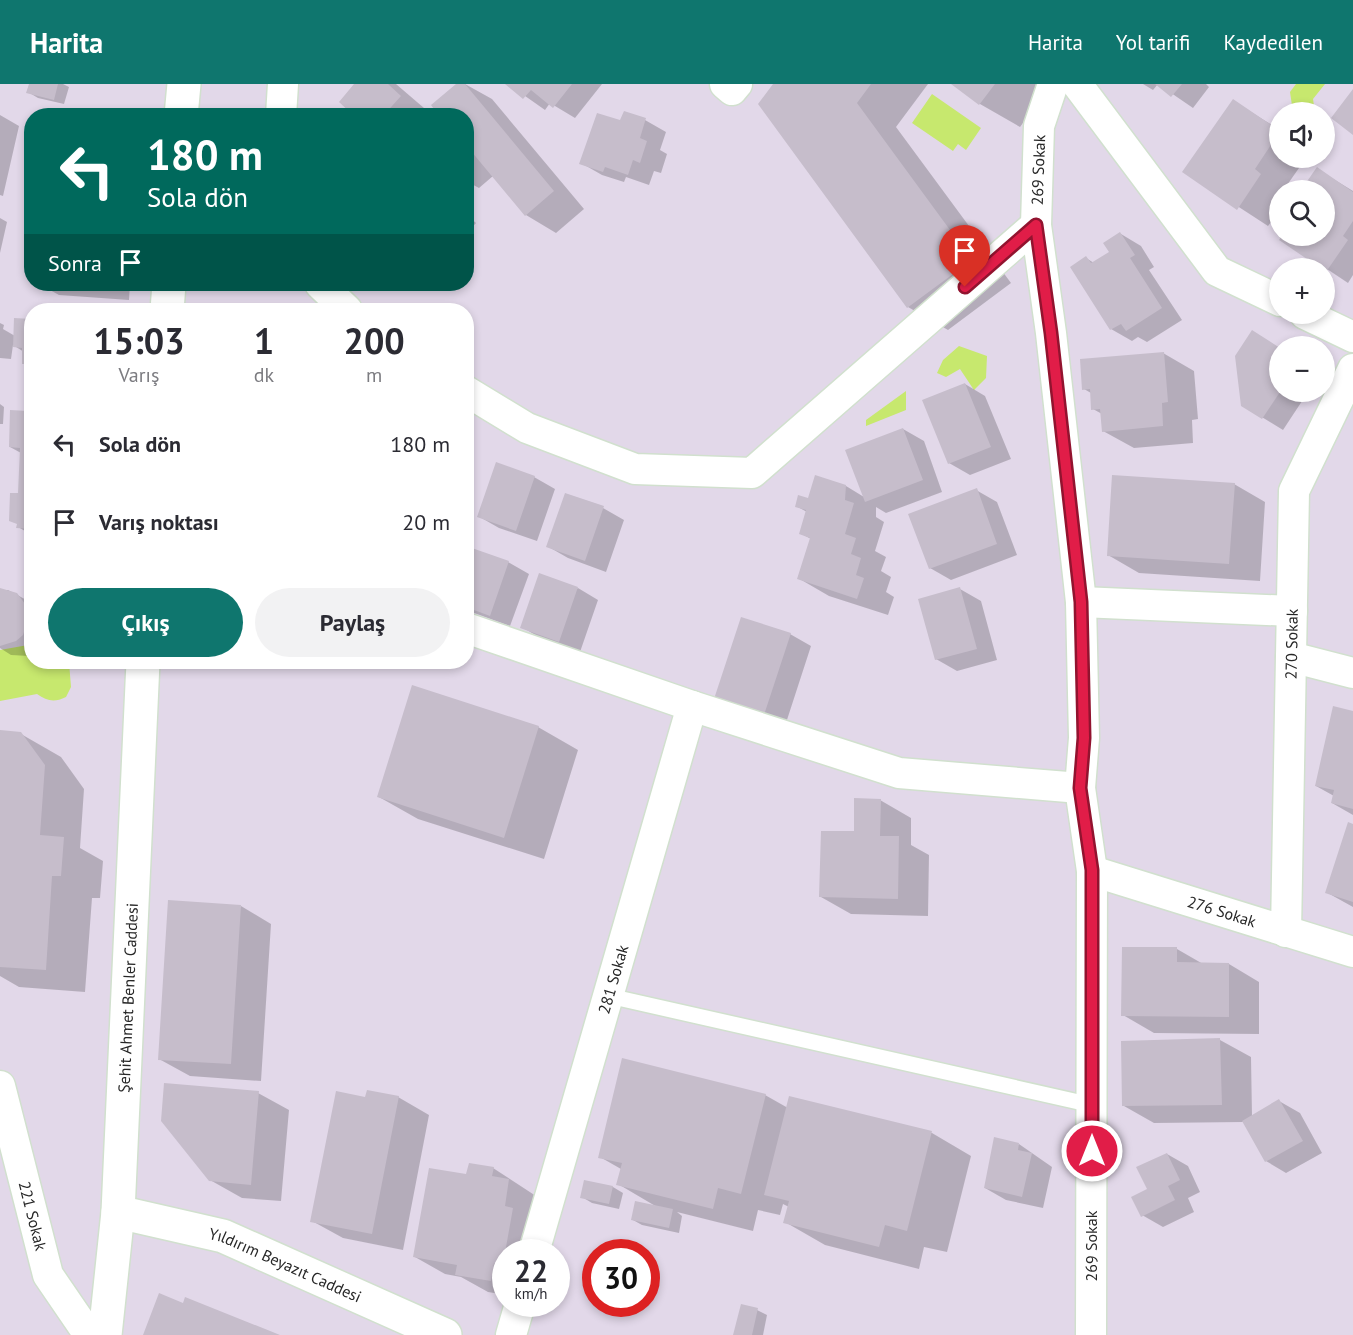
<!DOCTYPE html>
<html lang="tr">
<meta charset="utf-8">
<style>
:root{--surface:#fff;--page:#f2f2f3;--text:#2b2b33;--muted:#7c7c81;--accent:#0f766e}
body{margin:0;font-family:"PT Sans",sans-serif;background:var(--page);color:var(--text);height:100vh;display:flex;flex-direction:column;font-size:22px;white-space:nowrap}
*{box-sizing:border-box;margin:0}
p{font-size:20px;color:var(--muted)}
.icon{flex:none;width:33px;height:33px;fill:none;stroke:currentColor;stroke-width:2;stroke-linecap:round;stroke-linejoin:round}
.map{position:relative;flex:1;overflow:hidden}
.details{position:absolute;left:24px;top:219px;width:450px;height:366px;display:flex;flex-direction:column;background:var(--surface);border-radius:24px;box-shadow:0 3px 9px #0003}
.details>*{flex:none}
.hud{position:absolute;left:24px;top:24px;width:450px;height:183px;border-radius:24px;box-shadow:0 3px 9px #0003;background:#00695c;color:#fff;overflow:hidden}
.controls{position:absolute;left:1269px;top:18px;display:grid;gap:12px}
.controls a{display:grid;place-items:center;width:66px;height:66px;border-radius:50%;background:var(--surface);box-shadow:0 3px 9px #0003;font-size:30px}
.speed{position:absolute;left:492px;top:1155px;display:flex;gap:12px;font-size:30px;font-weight:700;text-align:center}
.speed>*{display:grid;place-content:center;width:78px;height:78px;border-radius:50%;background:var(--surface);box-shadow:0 3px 9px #0003;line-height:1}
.speed small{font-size:15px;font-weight:400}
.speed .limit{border:9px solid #d22;background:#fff;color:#111}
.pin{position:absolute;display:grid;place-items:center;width:51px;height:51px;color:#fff;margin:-62px -26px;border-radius:50% 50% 50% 0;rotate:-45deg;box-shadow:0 0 6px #0007}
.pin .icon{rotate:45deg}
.me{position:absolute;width:66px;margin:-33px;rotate:0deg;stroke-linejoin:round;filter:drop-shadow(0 0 4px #0008)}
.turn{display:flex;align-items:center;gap:21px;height:126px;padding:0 24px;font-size:27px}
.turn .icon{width:78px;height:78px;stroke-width:2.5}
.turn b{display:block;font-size:42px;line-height:51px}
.then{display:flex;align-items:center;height:57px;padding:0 24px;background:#0003;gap:12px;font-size:22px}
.eta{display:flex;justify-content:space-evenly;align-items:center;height:102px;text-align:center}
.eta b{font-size:36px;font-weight:700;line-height:42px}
.primary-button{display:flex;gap:12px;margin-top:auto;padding:12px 24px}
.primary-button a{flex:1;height:69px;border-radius:36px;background:var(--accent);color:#fff;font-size:24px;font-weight:700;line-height:69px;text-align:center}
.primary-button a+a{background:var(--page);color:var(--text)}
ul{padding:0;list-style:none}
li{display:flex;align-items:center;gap:18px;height:78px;padding:0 24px}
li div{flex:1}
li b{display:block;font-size:22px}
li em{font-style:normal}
header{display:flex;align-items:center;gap:36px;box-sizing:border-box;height:84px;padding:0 30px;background:var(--accent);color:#fff}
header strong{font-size:28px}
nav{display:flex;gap:33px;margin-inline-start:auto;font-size:21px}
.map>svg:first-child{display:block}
</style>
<header>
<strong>Harita</strong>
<nav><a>Harita</a><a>Yol tarifi</a><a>Kaydedilen</a></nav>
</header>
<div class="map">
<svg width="1353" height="1251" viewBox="0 0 1353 1251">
<rect width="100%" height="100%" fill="#e2d8e9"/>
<path fill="#c7e86e" d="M1296 0H1325L1313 15 1315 28H1293L1290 8Z
M932 10 981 44 966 66 958 60 953 67 912 39Z
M959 262 987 272 986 294 974 306 960 285 946 293 937 289 943 276Z
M906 307V326L866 342V336Z
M31 554 32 578H69L71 603 66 613C54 619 47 617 37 610L0 617V566L28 561Z"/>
<path fill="#0003" d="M30 0H63L69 3 64 20 38 14 28 8Z
M356 0H396L431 30 356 32Z
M458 0H465L492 15 584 125 556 149 526 131 493 92 479 104 466 97V32Z
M508 0H602L575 34 550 19 545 26Z
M775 0H928L896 43 1011 199 948 246 908 223Z
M954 0H1052L1020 43 980 20Z
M1143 0H1206L1209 3 1193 24 1158 0 1153 6Z
M1233 17 1280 46V74H1306L1285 104 1288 106H1280V126L1268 142 1185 88Z
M625 29 645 36 666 48 660 66 667 70 661 89 654 87 649 101 626 93 624 98 602 91 581 79 621 38Z
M0 31 19 42 3 112 0 111Z
M1317 85 1353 107V191L1348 199 1282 155 1284 152H1324V106H1303Z
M466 130 476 139 466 150Z
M0 134 7 138 0 169Z
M1121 150 1141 162 1154 183 1149 186 1182 236 1147 258 1138 253 1132 257 1111 245 1086 174 1094 179 1111 168Z
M39 200H130L129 216 59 211Z
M32 237V284L23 279 24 268 13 261 11 275 0 274V239L4 241 3 245 15 252Z
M1163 269 1194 287 1198 335 1192 336 1193 359 1134 364 1103 347 1102 330 1093 325 1091 309 1084 305Z
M965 300 985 312 1011 375 970 391 949 379Z
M1280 308H1308L1283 346 1242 321Z
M0 320 4 323 3 340H0Z
M32 321V451L18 443 21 369 10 363Z
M903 345 924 357 942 408 886 429 876 423V433L884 438 875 467 886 473 881 487 891 493 886 508 894 513 888 531 829 512 798 494 811 455 800 449 807 428 796 422 846 402 864 413Z
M534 393 555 405 537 457 499 444 478 432Z
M1234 400 1265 418 1260 497 1139 489 1108 471Z
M976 406 997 418 1017 471 951 496 930 484Z
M603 424 624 436 606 488 568 474 547 462Z
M470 465 508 478 529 490 510 542 466 526V474Z
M578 504 598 516 580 568 542 555 522 543Z
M960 505 981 517 997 576 957 587 936 575Z
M0 506H8L32 519V570L29 572 11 571 0 564Z
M790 550 811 562 785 642 737 626Z
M1353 628V731L1332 719 1334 712 1316 702Z
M538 643 578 666 544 775 418 735 379 713Z
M0 648 21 650 61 673 84 705 80 764 103 777 100 814H92L85 908 19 903 0 892Z
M880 716 911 734V761L929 771 928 832 851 830 821 813 855 749Z
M1353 742V823L1326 808Z
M241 822 271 840 261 997 190 992 159 975Z
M1124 864 1177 865 1203 880H1229L1259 898V950L1154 949 1123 931Z
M1220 956 1251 973 1252 1032 1279 1017 1300 1029 1322 1069 1286 1089 1266 1077 1244 1038 1154 1039 1124 1022Z
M258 1009 289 1026 281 1117 242 1114 210 1096Z
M765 1011 788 1024 932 1049 971 1072 947 1168 924 1163 919 1185 825 1161 785 1138 789 1123 783 1120 780 1131 758 1126 753 1147 677 1128 682 1132 679 1149 642 1141 633 1136 657 1123 618 1100 621 1085 600 1073Z
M398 1013 429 1031 403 1166 343 1154 312 1137 366 1015Z
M1019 1060 1052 1083 1043 1124 1006 1116 985 1104Z
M1167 1070 1188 1082 1200 1108 1188 1114 1194 1128 1163 1143 1142 1131 1149 1106Z
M493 1084 539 1114 538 1168H506V1211L488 1208 461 1193 445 1190 415 1173 467 1092Z
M585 1097 613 1103 623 1109 619 1125 592 1119 582 1113Z
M757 1226 767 1231 763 1251H735Z"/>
<path fill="#c6bdcb" d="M29 0H58L54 16 26 9Z
M354 0H388L401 12 383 32H354L339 18Z
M456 0H465L554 107 525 132 471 67 466 71V32H439L431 21Z
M505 0H572L553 24 531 6 523 15Z
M773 0H871L857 19 972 176 907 224 758 20Z
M951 0H995L979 21Z
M1155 0H1182L1171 13Z
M1353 5V51L1331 34Z
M1233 15 1280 47 1255 85 1261 90 1237 126 1182 88Z
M624 27 646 34 640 54 647 57 640 79 633 76 628 91 605 83 603 88 579 80 597 29 620 36Z
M1317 83 1353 108V137L1343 152 1348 156 1326 188 1279 156 1282 152H1324V106H1301Z
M1120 148 1135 171 1130 174 1162 224 1126 247 1121 240 1110 246 1070 183 1086 172 1091 179 1109 168 1103 159Z
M30 152H32V194H27Z
M14 234 32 235V280H22V264L13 263Z
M1252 246 1280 264V308L1262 335 1241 322 1235 272Z
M1164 268 1168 318 1162 319 1163 342 1102 348 1100 325 1091 326 1090 305 1082 306 1080 275Z
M965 299 991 363 948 380 922 316Z
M28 320H32V445L16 444 17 440 9 437 10 409H18L20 364 9 363 10 326 28 327Z
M903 344 923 396 865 418 845 366Z
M496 378 535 392 516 447 477 433Z
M815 391 846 401 845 416 854 419 845 450 856 454 851 470 861 474 856 491 864 494 857 515 797 495 810 454 799 450 806 426 795 423 798 411 808 414Z
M1112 391 1235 399 1229 480 1107 472Z
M977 404 997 460 929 485 908 430Z
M565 409 604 422 585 477 546 463Z
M469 463 509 477 490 532 466 523Z
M539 489 578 503 559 558 520 544Z
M960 503 977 565 935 576 918 515Z
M0 504 17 509 28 524 29 533 23 551 16 557 0 562Z
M741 533 791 549 764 631 714 615Z
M412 601 539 642 504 754 377 713Z
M1333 622 1353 627V725L1331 719 1334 706 1315 702Z
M0 646 21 648 45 681 40 751 64 753 61 792H52L46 886 0 883Z
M854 714 881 715 880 752H899L898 815 819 813 821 747H854Z
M1348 738 1353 740V818L1325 809Z
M168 816 241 821 231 980 158 976Z
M1122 863H1177V878L1229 879V933L1121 932Z
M1220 954 1222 1021 1122 1022 1121 957Z
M622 974 766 1010 741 1110 718 1104 713 1125 616 1101 622 1079 598 1074Z
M164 999 259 1007 251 1101 209 1097 161 1037Z
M367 1006 399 1012 372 1150 310 1138 336 1007 365 1013Z
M789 1012 932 1047 907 1147 885 1141 879 1163 783 1139 789 1117 764 1111Z
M1279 1015 1303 1057 1265 1078 1242 1037Z
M994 1053 1019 1059 1018 1066 1032 1069 1022 1113 984 1104Z
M1167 1069 1180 1096 1168 1102 1175 1116 1141 1133 1131 1113 1147 1105 1136 1083Z
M469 1079 494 1083 492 1092 509 1095 505 1122 513 1124 503 1180 494 1179 491 1197 455 1191 457 1181 413 1173 429 1084 466 1090Z
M584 1096 613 1102 609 1120 580 1114Z
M635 1117 673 1125 669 1144 631 1136Z
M159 1209 183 1219 185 1213 280 1251H143Z
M741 1220 758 1224 752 1251H733Z"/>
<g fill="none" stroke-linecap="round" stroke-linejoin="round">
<g stroke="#d1e0ce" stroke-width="18">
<path id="service" d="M609 912 1092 1021"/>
</g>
<g stroke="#d1e0ce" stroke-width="33">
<g id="minor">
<path d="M725 0 732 6 737 0"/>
<path d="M1053 0 1039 42 1036 141 1051 249 1081 518 1084 654 1080 704 1092 787 1091 1251"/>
<path d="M1077 0 1217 187 1280 217"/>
<path d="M281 32 283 0"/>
<path d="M320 200 347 226"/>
<path d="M1305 230 1353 253"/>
<path d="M466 307 527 344 635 385 752 389 1036 141"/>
<path d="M1081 518 1292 527"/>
<path d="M466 544 692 622 899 689 1080 704"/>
<path d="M1291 573 1353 589"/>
<path id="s1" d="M1092 787 1353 868"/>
<path id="s2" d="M1286 848 1294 407 1353 285"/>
<path id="s3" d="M0 1002 48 1191 89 1251"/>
<path id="s4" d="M534 1168 692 622"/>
<path d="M511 1251 520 1220"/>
</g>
</g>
<g stroke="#d1e0ce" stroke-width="36">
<g id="tertiary">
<path d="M181 32 184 0"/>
<path d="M167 226 169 200"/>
<path id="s5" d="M118 1128 223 1152 445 1251"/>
<path id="s6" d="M105 1251 118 1128 143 578"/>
</g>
</g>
<use href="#service" stroke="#fff" stroke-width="15"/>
<use href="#minor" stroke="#fff" stroke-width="30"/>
<use href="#tertiary" stroke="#fff" stroke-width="33"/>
</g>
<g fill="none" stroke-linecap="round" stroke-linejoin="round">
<g stroke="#92132f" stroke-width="15">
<path id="route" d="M965 203 1036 141 1051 249 1081 518 1084 654 1080 704 1092 786V1067"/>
</g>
<use href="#route" stroke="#e11d48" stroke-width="10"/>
</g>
<g text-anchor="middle" stroke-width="5" stroke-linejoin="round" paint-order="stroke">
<g font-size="16" fill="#272727" stroke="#fff">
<text transform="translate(1038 86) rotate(-88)" y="6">269 Sokak</text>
<text dy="6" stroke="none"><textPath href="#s2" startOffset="288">270 Sokak</textPath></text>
<text dy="6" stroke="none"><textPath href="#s1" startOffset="136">276 Sokak</textPath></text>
<text dy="6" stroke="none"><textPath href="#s4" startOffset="284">281 Sokak</textPath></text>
<text dy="6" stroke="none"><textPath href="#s6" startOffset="338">Şehit Ahmet Benler Caddesi</textPath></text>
<text dy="6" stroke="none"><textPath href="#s3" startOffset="134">221 Sokak</textPath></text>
<text transform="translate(1091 1162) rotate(-90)" y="6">269 Sokak</text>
<text dy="6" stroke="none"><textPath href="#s5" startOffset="176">Yıldırım Beyazıt Caddesi</textPath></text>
</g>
</g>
</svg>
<div class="controls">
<a><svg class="icon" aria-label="sound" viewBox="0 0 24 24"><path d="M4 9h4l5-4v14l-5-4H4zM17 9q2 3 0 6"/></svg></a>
<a><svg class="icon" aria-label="search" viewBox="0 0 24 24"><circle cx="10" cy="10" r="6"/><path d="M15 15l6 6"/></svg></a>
<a>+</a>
<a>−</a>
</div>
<div class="speed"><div>22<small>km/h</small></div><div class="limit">30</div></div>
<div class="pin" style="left:965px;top:203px;background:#d93025"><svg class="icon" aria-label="arrive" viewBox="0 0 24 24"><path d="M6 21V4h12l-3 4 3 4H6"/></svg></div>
<svg class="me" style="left:1092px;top:1067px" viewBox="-20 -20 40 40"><circle r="17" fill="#e11d48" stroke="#fff" stroke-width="3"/><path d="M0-11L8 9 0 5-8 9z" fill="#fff"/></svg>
<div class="hud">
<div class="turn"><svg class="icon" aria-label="left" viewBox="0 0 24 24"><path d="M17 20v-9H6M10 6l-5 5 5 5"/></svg><div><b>180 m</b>Sola dön</div></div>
<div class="then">Sonra<svg class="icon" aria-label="arrive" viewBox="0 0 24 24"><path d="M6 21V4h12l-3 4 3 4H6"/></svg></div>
</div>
<section class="details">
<div class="eta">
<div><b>15:03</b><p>Varış</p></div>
<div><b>1</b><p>dk</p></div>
<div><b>200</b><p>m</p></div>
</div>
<ul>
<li><svg class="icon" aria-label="left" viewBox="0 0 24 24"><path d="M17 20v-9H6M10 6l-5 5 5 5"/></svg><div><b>Sola dön</b></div><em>180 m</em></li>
<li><svg class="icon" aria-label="arrive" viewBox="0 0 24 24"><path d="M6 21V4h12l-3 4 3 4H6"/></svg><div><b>Varış noktası</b></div><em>20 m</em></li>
</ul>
<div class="primary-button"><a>Çıkış</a><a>Paylaş</a></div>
</section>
</div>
